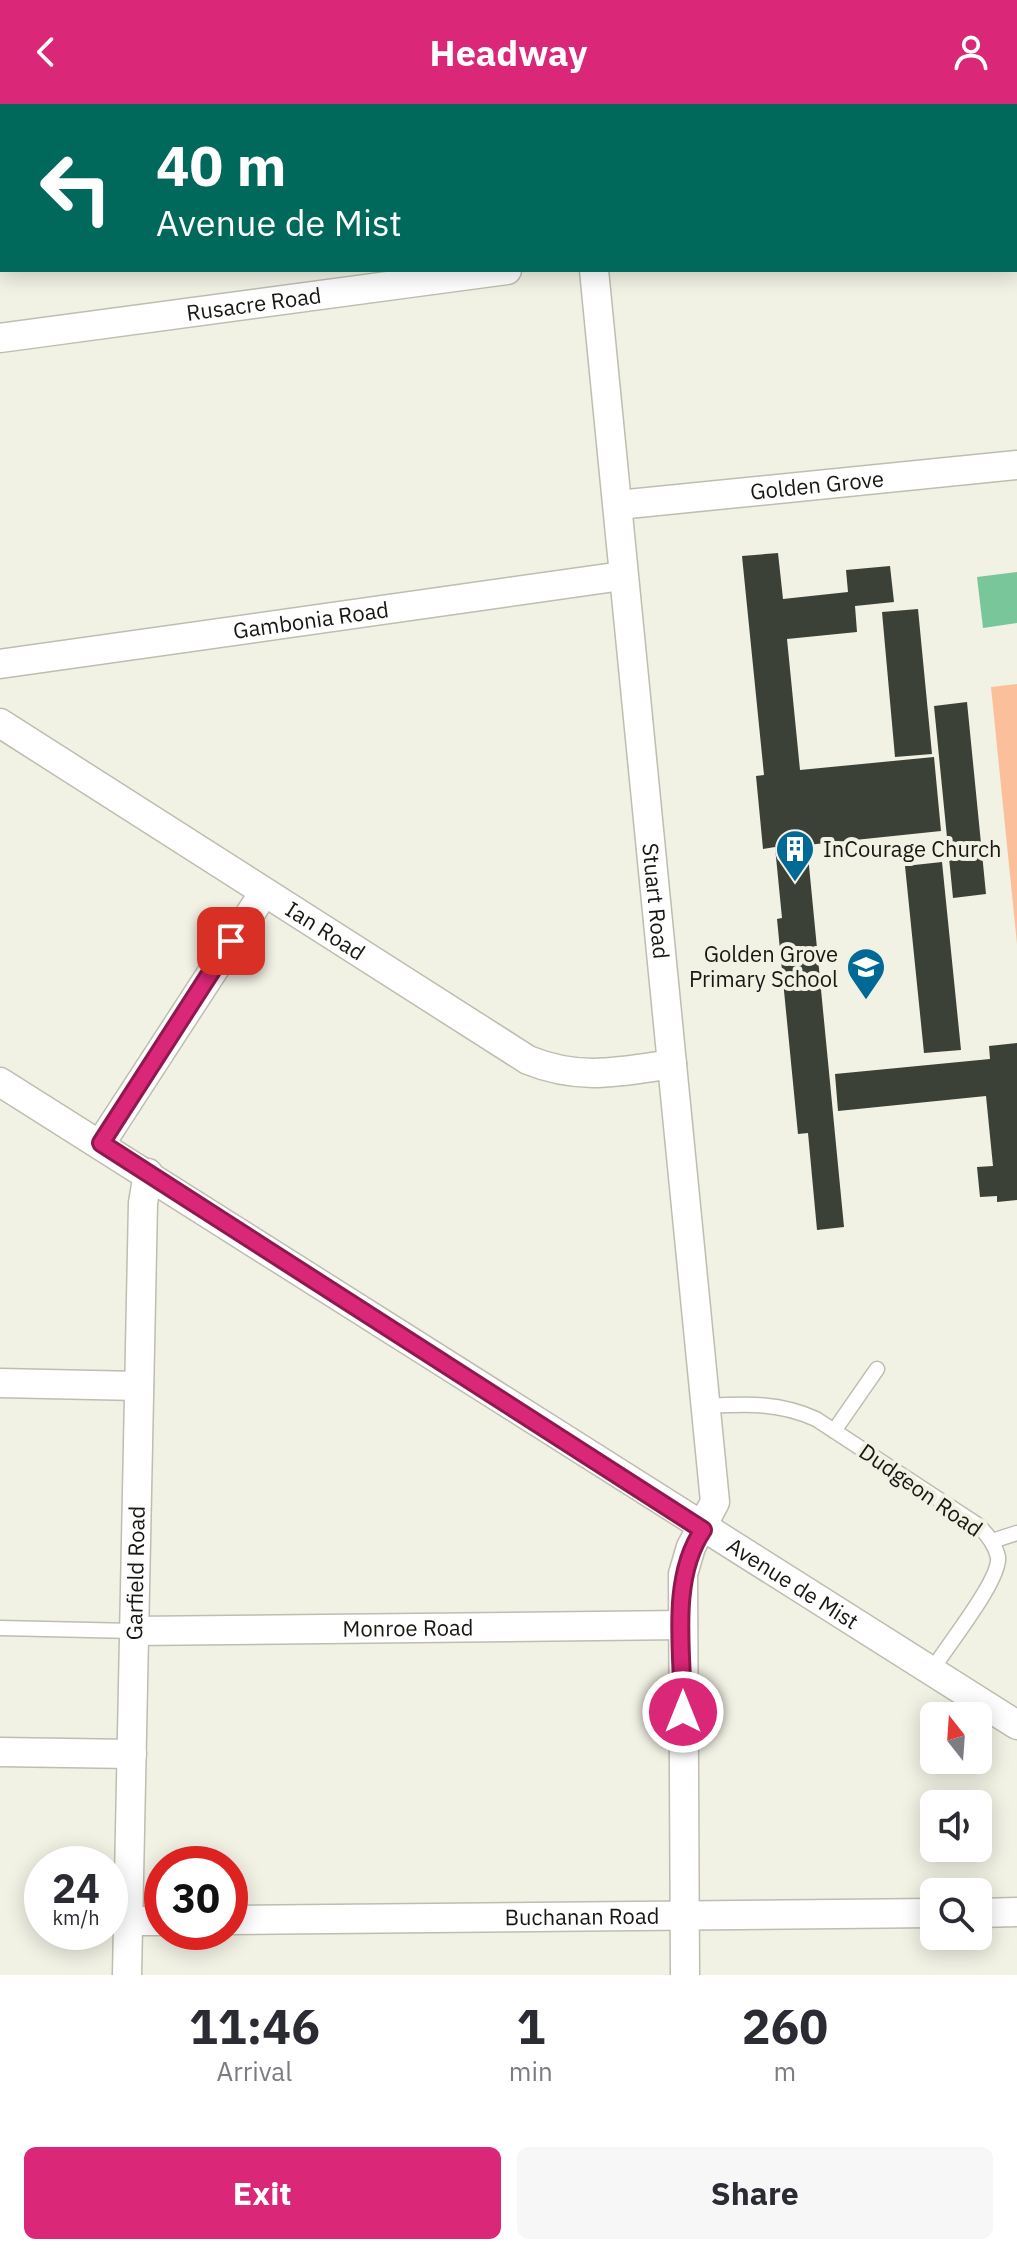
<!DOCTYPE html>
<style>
:root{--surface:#fff;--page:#f7f7f7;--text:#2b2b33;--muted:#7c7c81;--accent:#db2777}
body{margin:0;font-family:"IBM Plex Sans",sans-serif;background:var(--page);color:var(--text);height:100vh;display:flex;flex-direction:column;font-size:30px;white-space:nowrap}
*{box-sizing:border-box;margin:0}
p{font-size:26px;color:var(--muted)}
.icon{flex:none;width:44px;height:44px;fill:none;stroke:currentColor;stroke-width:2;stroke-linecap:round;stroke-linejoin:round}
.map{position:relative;height:1871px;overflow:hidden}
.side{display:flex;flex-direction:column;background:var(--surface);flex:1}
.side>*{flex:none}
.banner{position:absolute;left:0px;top:0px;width:1018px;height:168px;box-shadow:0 4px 20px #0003;background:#00695c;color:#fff;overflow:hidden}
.needle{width:52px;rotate:343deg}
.controls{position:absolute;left:920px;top:1598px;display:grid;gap:16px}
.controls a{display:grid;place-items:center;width:72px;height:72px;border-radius:12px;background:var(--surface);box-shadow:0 4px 20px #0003;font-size:40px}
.speed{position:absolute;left:24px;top:1742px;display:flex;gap:16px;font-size:40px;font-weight:700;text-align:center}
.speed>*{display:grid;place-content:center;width:104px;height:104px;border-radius:50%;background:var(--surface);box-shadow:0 4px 20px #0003;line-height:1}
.speed small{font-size:20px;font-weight:400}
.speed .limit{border:12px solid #d22;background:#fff;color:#111}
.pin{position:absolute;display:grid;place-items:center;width:68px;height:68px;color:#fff;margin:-34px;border-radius:16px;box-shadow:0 4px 12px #0006}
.me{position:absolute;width:88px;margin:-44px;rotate:0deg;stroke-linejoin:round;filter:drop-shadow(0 0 6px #0008)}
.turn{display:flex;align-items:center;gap:28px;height:168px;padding:0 24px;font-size:36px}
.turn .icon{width:104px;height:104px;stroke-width:2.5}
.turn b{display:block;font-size:56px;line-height:68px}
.eta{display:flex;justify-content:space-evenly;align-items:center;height:136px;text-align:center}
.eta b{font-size:48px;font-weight:800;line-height:56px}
.button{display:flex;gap:16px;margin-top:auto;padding:16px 24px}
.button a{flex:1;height:92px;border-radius:12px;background:var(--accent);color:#fff;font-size:32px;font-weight:800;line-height:92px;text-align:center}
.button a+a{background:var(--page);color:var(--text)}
header{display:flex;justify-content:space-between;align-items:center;height:104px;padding:0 24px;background:var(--accent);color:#fff;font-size:36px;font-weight:800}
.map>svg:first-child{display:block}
</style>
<header><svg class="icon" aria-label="back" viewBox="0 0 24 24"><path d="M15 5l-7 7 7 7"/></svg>Headway<svg class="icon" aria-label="person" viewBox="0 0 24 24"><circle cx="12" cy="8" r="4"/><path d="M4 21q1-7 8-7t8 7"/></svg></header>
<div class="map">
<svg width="1017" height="1871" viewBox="0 0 1017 1871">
<rect width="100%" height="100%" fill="#f1f1e4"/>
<path fill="#fbc09b" d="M1017 580V840L991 583Z"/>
<path fill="#7ac69b" d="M1017 468V519L983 524 977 473Z"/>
<path fill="#3b4137" d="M778 449 783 495 848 488 846 466 890 462 894 498 855 502 857 528 787 535 800 666 934 653 941 727 807 741 844 1123 817 1126 808 1029 798 1030 777 815 782 814 775 743 763 745 756 672 764 671 742 452Z
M918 505 932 650 895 653 882 508Z
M967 598 986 790 953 794 934 602Z
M942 758 961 946 924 949 905 762Z
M1017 939V1096L997 1098V1092L980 1093 977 1063 993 1062 986 992 838 1007 835 970 990 955 989 942Z"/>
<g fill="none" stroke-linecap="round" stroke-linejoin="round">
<g stroke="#bebdb0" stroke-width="17">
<path id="service" d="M707 1302C747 1300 779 1298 816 1315L978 1421C988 1431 995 1440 998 1453 1001 1476 945 1544 931 1568
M834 1327 877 1265
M992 1437 1017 1429
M0 1524 134 1527"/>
</g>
<g stroke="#bebdb0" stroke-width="31">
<g id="minor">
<path d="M577 0 578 2"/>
<path d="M948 0 949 2"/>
<path d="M1016 28H1017"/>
<path id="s1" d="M594 166 715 1398 691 1443 683 1470 685 1871"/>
<path id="s2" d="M0 234 507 166"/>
<path id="s3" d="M618 401 1017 361"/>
<path id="s4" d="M0 560 622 472"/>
<path id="s5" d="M0 619 528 956C580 977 618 968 672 960"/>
<path id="s6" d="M0 978 1017 1621"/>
<path d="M101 1039 263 790"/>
<path d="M0 1279 139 1282"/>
<path id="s7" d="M134 1527 683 1521"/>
<path d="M0 1648 132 1650"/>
<path d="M978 1809 1017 1808"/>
<path id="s8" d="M230 1816 934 1809"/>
<path d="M128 1817H162"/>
<path id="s9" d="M127 1871 143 1099 148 1069"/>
</g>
</g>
<use href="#service" stroke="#fff" stroke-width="14"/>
<use href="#minor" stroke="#fff" stroke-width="28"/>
</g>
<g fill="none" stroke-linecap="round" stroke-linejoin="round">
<g stroke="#8e194d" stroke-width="20">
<path id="route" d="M231 837 101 1039 703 1426C669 1476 683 1550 683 1608"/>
</g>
<use href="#route" stroke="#db2777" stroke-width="14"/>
</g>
<defs>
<g id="building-pin" transform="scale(2)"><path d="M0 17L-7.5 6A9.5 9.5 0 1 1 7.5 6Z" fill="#006996" stroke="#f1f1e4"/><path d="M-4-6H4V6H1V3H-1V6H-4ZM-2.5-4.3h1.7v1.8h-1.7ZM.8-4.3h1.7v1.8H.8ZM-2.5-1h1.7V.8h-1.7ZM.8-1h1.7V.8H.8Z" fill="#fff"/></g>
<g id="school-pin" transform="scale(2)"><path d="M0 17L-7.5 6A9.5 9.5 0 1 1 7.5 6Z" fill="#006996" stroke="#f1f1e4"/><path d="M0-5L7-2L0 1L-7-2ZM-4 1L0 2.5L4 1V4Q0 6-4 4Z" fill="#fff"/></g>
</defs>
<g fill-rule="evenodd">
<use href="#building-pin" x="795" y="745"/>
<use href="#school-pin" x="866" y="863"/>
</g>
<g text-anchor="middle" stroke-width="8" stroke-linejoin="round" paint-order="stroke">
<g font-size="22" fill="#181813" stroke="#f1f1e4">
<text dy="8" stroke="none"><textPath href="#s2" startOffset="256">Rusacre Road</textPath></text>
<text dy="8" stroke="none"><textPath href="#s3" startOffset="200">Golden Grove</textPath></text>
<text dy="8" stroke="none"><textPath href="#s4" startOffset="314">Gambonia Road</textPath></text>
<text dy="8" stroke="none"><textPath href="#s1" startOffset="634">Stuart Road</textPath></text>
<text dy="8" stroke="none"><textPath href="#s5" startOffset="386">Ian Road</textPath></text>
<text transform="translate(921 1386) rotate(35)" y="8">Dudgeon Road</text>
<text dy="8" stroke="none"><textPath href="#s9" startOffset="402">Garfield Road</textPath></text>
<text dy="8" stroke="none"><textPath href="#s6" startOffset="938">Avenue de Mist</textPath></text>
<text dy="8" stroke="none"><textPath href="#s7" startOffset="274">Monroe Road</textPath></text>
<text dy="8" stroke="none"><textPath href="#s8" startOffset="352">Buchanan Road</textPath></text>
</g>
<g font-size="22" fill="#181813" stroke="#f1f1e4" text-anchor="start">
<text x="823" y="753">InCourage Church</text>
<text x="838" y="858" text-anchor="end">Golden Grove<tspan x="838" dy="25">Primary School</tspan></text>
</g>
</g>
</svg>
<div class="controls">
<a><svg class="needle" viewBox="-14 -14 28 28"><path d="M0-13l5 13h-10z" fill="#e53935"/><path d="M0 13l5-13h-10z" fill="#7c7c81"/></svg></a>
<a><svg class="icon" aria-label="sound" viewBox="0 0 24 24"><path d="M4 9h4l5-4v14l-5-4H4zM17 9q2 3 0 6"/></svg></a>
<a><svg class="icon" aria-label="search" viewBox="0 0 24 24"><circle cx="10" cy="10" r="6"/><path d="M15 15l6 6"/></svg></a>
</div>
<div class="speed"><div>24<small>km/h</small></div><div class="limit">30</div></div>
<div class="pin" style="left:231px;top:837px;background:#d93025"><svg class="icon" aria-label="arrive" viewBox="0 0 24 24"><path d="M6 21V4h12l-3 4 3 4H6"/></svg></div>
<svg class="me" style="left:683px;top:1608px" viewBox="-20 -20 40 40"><circle r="17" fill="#db2777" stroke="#fff" stroke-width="3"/><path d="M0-11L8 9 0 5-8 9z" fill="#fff"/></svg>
<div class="banner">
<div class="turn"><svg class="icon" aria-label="left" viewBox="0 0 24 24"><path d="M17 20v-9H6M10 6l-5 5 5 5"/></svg><div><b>40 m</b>Avenue de Mist</div></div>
</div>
</div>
<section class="side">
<div class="eta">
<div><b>11:46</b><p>Arrival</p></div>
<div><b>1</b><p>min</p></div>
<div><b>260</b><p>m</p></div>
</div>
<div class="button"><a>Exit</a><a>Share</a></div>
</section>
